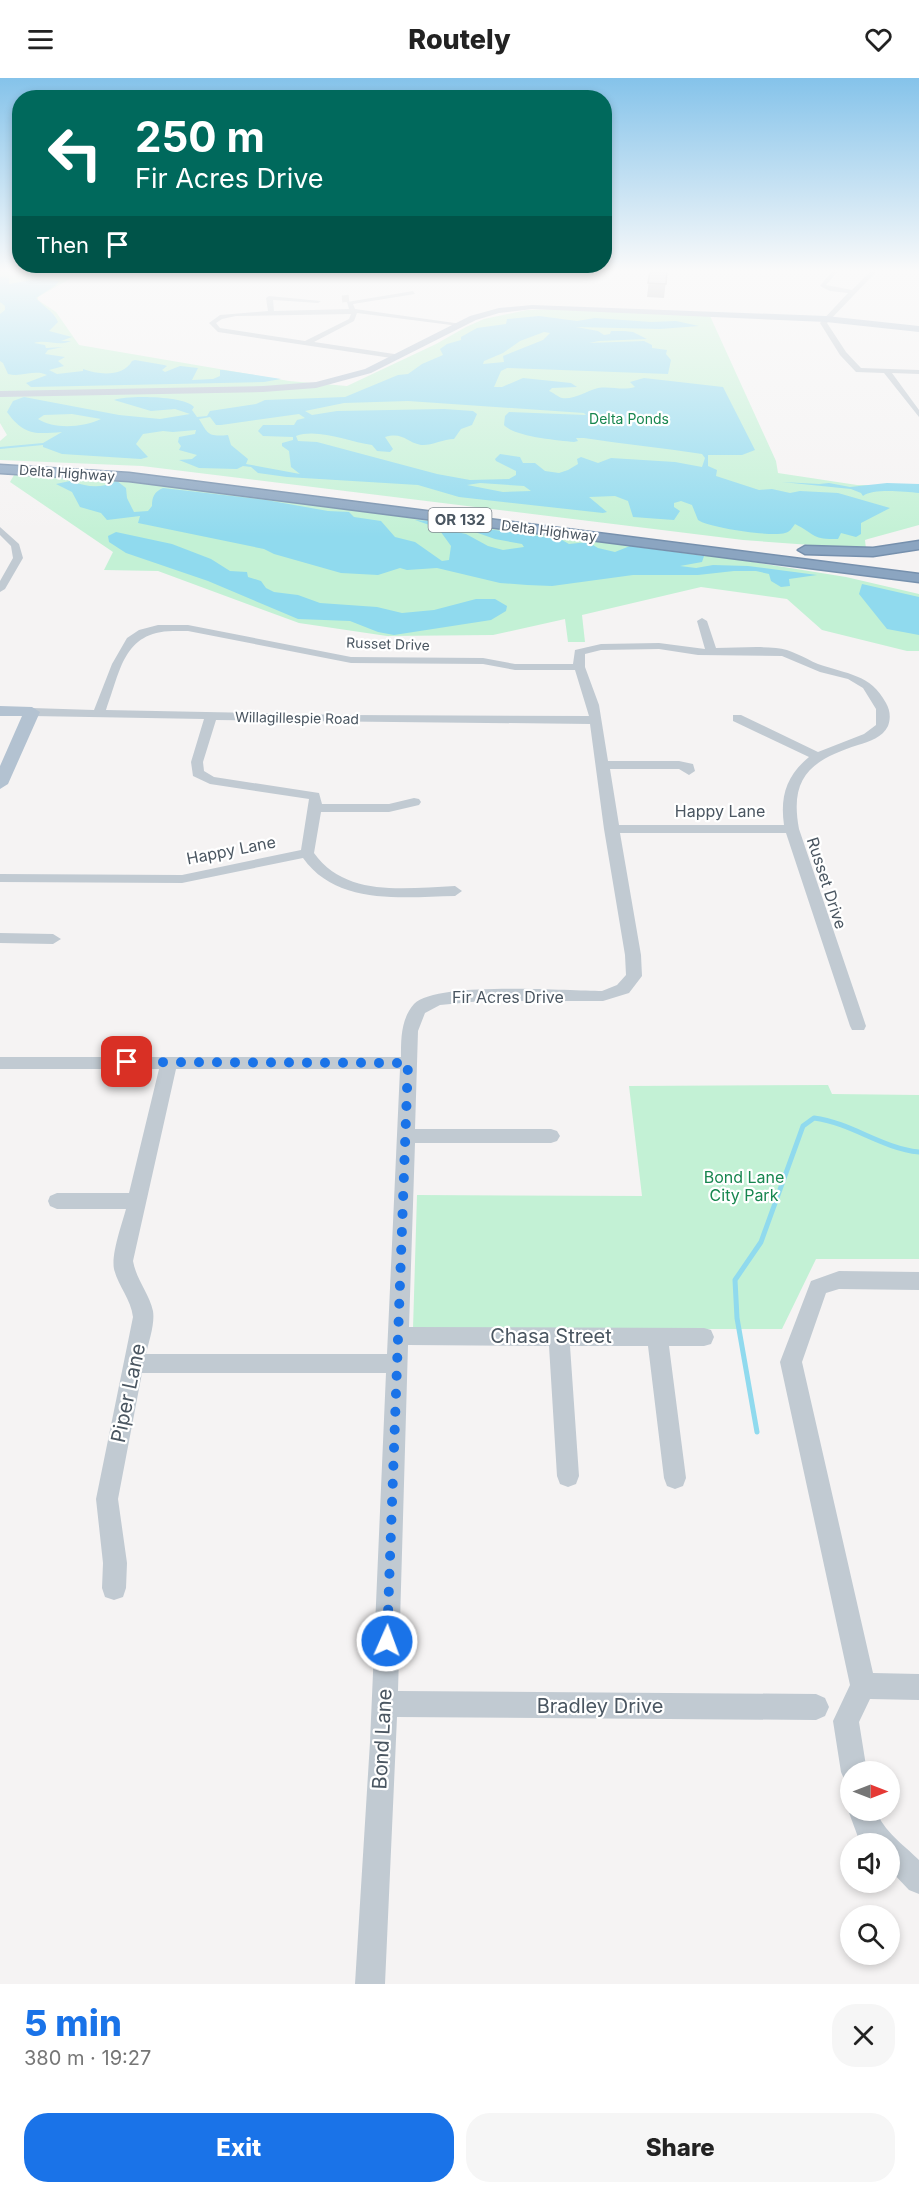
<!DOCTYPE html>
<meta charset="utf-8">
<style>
:root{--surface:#fff;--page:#f6f6f6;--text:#222;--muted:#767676;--accent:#1a73e8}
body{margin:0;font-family:Inter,sans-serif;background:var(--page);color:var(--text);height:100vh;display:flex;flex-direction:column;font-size:22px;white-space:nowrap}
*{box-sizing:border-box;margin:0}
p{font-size:20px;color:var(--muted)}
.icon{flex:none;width:33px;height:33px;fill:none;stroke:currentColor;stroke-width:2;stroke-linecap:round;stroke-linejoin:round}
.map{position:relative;height:1906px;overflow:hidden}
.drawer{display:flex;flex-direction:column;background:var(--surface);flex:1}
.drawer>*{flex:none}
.guide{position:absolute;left:12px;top:12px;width:600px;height:183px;border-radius:24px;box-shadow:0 3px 9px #0003;background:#00695c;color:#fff;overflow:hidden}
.needle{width:39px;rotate:90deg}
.buttons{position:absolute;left:840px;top:1683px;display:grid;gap:12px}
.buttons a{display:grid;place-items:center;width:60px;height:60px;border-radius:50%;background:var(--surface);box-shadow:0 3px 9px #0003;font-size:30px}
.pin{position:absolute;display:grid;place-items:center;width:51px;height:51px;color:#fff;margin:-26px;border-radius:12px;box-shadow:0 3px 9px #0006}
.me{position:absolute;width:66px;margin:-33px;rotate:2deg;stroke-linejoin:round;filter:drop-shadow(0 0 4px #0008)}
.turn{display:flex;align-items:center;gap:21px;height:126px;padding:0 24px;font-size:27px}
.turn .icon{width:78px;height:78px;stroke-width:2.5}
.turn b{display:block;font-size:42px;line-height:51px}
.then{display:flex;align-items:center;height:57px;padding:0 24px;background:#0003;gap:12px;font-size:22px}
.round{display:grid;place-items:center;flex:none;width:63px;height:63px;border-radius:24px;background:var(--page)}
.overview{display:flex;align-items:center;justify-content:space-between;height:102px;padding:0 24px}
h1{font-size:36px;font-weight:800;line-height:45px;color:var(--accent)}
.primary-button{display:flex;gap:12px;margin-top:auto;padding:12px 24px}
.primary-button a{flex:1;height:69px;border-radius:24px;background:var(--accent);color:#fff;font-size:24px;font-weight:800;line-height:69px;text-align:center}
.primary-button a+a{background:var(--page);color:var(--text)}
header{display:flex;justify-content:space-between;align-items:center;height:78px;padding:0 24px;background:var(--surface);font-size:27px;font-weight:800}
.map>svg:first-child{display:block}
</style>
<header><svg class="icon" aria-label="menu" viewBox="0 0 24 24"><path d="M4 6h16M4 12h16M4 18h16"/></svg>Routely<svg class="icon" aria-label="heart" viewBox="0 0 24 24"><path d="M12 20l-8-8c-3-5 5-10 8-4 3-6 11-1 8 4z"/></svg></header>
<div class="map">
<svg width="919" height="1906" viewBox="0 0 919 1906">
<rect width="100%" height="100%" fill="#f5f3f3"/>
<path fill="#c3f1d5" d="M0 193H68L136 198 132 200 73 199 38 219V222L56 234 79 267 289 303 347 308 436 266 466 249 484 241 527 232 563 231 710 238 776 383 778 395 857 407H919V447L868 461 865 462 866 471 743 462 142 388 0 382V363L7 357 0 345Z
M14 397 105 399 709 477 846 499 919 516V573H907L822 552 787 521 701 509 582 537 585 564H568L565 541 493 557 387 558 299 545 158 493 104 492 113 474 10 404Z
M828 1007 832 1016 919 1017V1181H816L782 1251H413L417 1117 642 1118 629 1008Z"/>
<path fill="#90daee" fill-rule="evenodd" d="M68 193H385L166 199Z
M0 199 9 200V206L38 201 59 203 56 207 36 220C43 229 53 232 58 244L49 253 72 259 61 263H71C58 269 48 261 34 265L45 267 46 270 63 269 48 272 45 276 65 279 58 283 64 288 49 292 57 296 83 293V291C99 297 123 299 132 283L135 282 164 287 167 288 162 292 165 294 180 288 198 290 192 302 213 301 220 298V292H223L281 301 264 304 31 309 26 305 47 297C34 291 21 300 8 296L3 285 0 283V236L5 232V228L0 224Z
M539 238 577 243 595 240 651 244 676 243 699 248 660 251 576 249 598 253 604 257 610 256 611 253H624L633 254 647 261 599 263 589 265 644 263 652 267V270L667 272 666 276 671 282 668 296 507 290 501 293 494 309H502L523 300 571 305 577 309 552 310 549 313C554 315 558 319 562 320 574 322 586 313 598 310 612 308 622 313 635 309L630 304 644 300 723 309 755 372 742 377H708V388L717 392 716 398 759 412 772 411 790 415 800 413 838 415 890 430 861 445V456L856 459 841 455 838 461C812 462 815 456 795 446 792 450 790 454 785 455 772 459 709 450 698 442L692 427 681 423 674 425V429L680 433 674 442 633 439 628 423 615 418 589 419 607 434 603 435 459 419 418 407 287 399 258 395 251 389 243 388 237 391 199 390 179 382 192 381 197 377 179 372 181 368 178 364 179 359 195 356 196 352 173 354 163 353 143 356 136 366 148 379 141 381 62 376 43 369V365L62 354C36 356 24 358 7 334L13 323 24 319 119 337 160 341 190 336 175 331 151 333 114 322C128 317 185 318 194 329L192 332 197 339 207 338 210 333 256 326 265 322 345 319 398 297 408 296 422 286 443 277 440 271 447 266 461 262V259L477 250 506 246 507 241ZM544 254 550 255 543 262 503 278 504 284 483 286 484 283 503 275 520 263ZM408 323 584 335 586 337 509 334 505 338 504 347C515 359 557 362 574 364L578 363 576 360H584C623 366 663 370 702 376L705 380 702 389 675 384 611 380 598 385 581 379 577 381 578 386 568 392 559 395 545 393 535 385H523L520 379 500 376 495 381 496 383 516 393V397L509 401 470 402 437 396 317 364 298 363 296 358C318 350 349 364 372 367L377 373 390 374 393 371 385 359C404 354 405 364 421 367 431 368 443 361 454 361L461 351 472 347 477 336 473 333 444 331 337 333 312 337 305 333 344 325ZM72 336 101 341C84 349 55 352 38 341L44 337ZM299 336 305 340 297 342 294 347H263L258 353 263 358 293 359V362L282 365V368L289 373 291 389 300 396 246 386 248 381 231 367 228 357C208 359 208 356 199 341L210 339 216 347H221ZM480 405 524 408 531 413 503 414 467 407Z
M70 403C88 409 100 411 117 403L126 410 127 420 134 434 148 433 152 428C152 419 154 414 163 410L266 422 328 433 349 434 354 439 381 443 395 459 415 464 442 483 449 482 451 468 438 450 415 442 441 444 452 453 466 456 488 468 503 472 524 469 522 466 495 461 475 454 479 450 519 455 562 462 569 466 588 464 598 470 615 474 630 468 704 478 702 484 680 488 696 490 713 487 748 488 817 497 789 501 790 508 781 509 771 503 769 496 756 493H734L698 497H633L552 508 527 507 500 505 437 490 407 492 400 490 378 497 341 495 274 476 264 471 138 445 140 438 107 442 101 435 80 429 72 414 56 406Z
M782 404 819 406 829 405 850 409 887 405 919 406V415C904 414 874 410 863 418L861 415 851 411Z
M116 454 172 466 211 481 230 493 247 494 248 499 261 503 266 510 274 514 298 517 320 525 377 529 402 535 434 532 476 521H495L507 528 506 533 491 542 394 557 378 554 350 543 298 541 208 503 126 475 109 464 108 458Z
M862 506 919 519V557L887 551 859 516Z"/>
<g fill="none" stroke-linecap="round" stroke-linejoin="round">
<path stroke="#90daee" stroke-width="2" d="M0 370 43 366"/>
<path stroke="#90daee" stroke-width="5" d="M757 1354 737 1240 735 1202 761 1164 803 1048 814 1040C852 1045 881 1070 919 1074"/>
<path stroke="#caccce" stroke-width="7" stroke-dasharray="7 4" stroke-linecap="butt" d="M342 221 352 220"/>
<g stroke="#7690ad" stroke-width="3">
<path id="highway" d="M0 387 129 395 919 496V504L129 403 0 395Z
M919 463V471L873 478 805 476 798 472 805 468 873 470Z"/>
</g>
<path fill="#c1cad2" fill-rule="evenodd" d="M832 193H838L826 207 852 212 871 193H877L827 245 846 274 861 290 919 292V296L892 295 919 332V339L884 295 856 294 840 277 820 245 848 215 830 213 820 208Z
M413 213 415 216 353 226 355 231 462 246 459 248 357 235 354 243 314 264 401 277 398 281 218 254 209 245 220 237 268 233 266 220 269 218 321 223 318 225 273 222 274 233 349 231 347 224ZM351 236 349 241 305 263 220 250 216 245 222 241 236 238Z
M0 449 19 466 23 480 5 511 0 514V503L13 480 11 468 0 457Z
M702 540 707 543 716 570C736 570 757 568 776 570 791 571 804 580 818 586 846 596 871 596 886 625 890 632 891 640 888 648 883 659 869 664 858 667 812 682 789 698 799 751L866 948 864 952H852L850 948 786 755H620L641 877 642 898 629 915 603 923H482L440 927 425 935 418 953 415 1051H551L557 1053 560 1058 557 1063 551 1065H415L409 1249 704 1250 711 1252 714 1259 711 1266 704 1268H669L686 1400 683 1408 675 1411 667 1408 664 1400 648 1268H570L579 1398 576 1406 568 1409 560 1406 557 1398 549 1268 408 1267 398 1613 816 1616 825 1620 829 1629 825 1638 816 1642 397 1639 385 1906H355L370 1664 386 1295H142L118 1421 127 1485 126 1510 123 1519 114 1522 105 1519 102 1510 103 1485 96 1421 133 1239C131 1221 118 1208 114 1191 111 1176 122 1146 126 1131H57L50 1128 48 1123 50 1118 57 1115H129L159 991H0V979H401C401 960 401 941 414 926 437 903 566 913 602 913L617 907 626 897 625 877 604 751 590 646 216 642 203 684 204 693 214 699 319 715 322 726H389L414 720 419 721 421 724 419 727 389 734H321L314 775C346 820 406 810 455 808L462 813 455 818C403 819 337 828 303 780L182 805 0 804V796L182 797 301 772 309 721 210 706 193 698 191 684 204 641 32 638 26 634 32 630 94 632 112 586 127 560 139 552 158 547H188L351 579 483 580 515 586H573L575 572 601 566 659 565 705 571 697 543ZM173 553H188L351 585 483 586 515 592H575L589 638 347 637 106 632C121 592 123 554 173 553ZM659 571 698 577 782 578 820 594 848 601 863 610 876 631V647L864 656 818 674 741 637H733V643L809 679C786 698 780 719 784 747H619L610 691H679L689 697 695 693 693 686 679 683H608L599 627 585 589V576L601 572ZM176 991H400L387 1276H146C149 1263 155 1246 153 1233 149 1215 136 1201 133 1183Z
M0 855 53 856 61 861 53 866 0 865Z
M839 1193 919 1194V1212L839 1211 826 1215 802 1284 873 1595 919 1596V1622L870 1621 859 1644 867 1694H850V1706L845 1703 841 1694 833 1643 850 1607 780 1284 811 1203Z
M850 1727V1732H876C883 1753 904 1767 919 1782V1816L909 1812 890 1792V1766H864L858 1759 848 1732Z"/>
<path fill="#b3c2d1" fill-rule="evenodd" d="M532 227 826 238 919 248V254L826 244 532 231 499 235 476 242 371 295 316 310 263 314 0 319V313L263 308 316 304 365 291 470 238 499 230Z
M0 628 32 629 40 634 8 706 0 711V688L22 638H0Z"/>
<use href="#highway" fill="#8ba5c1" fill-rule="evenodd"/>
</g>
<path fill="#b0b2b7" d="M650 193H667L664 220 647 219Z"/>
<path fill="#cdcfd5" stroke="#909195" stroke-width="1.5" d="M650 193H667L666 206 648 205Z"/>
<linearGradient id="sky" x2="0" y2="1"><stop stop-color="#85c3ea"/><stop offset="0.42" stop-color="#fafafa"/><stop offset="1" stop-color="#fafafa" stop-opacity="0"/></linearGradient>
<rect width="919" height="459" fill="url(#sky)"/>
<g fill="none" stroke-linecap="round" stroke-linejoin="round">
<path stroke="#1a73e8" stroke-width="10" stroke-dasharray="0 18" d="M127 984 408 985 387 1563"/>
</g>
<g text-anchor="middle" stroke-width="4.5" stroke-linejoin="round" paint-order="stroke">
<g font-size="14" fill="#17864f" stroke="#fff">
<text x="629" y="346">Delta Ponds</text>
</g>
<g font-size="14" fill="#4a5661" stroke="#fff">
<text transform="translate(67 395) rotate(4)" y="5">Delta Highway</text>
<text transform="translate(549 453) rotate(7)" y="5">Delta Highway</text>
<text transform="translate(388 566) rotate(2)" y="5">Russet Drive</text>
<text transform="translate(297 640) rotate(1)" y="5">Willagillespie Road</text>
</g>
<rect fill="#fff" stroke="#808990" stroke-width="1.5" x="428.5" y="430" width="63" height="24" rx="4.5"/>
<g font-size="15" font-weight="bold" fill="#4a5661">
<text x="460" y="447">OR 132</text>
</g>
<g font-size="16" fill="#4a5661" stroke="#fff">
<text x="720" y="739">Happy Lane</text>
<text transform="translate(231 772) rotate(-11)" y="6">Happy Lane</text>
<text transform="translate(827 805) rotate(72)" y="6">Russet Drive</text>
<text x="508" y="925">Fir Acres Drive</text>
</g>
<g font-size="16" fill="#17864f" stroke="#fff">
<text x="744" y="1105">Bond Lane<tspan x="744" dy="18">City Park</tspan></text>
</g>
<g font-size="20" fill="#4a5661" stroke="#fff">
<text x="551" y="1265">Chasa Street</text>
<text transform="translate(128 1315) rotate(-78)" y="7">Piper Lane</text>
<text x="600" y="1635">Bradley Drive</text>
<text transform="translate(382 1661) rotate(-87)" y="7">Bond Lane</text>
</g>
</g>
</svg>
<div class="buttons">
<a><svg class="needle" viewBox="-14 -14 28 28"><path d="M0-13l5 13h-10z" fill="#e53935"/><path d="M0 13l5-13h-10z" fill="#767676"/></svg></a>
<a><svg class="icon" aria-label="sound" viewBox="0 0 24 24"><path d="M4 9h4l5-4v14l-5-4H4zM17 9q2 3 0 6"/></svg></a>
<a><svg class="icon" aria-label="search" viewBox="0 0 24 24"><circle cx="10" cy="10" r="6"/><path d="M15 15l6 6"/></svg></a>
</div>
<div class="pin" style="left:127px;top:984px;background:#d93025"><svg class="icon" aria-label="arrive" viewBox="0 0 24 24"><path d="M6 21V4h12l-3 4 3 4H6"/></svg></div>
<svg class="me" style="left:387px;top:1563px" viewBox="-20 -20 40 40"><circle r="17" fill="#1a73e8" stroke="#fff" stroke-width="3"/><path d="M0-11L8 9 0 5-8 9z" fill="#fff"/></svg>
<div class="guide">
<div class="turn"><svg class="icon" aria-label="left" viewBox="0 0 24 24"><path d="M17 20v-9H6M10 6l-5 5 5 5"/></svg><div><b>250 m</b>Fir Acres Drive</div></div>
<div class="then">Then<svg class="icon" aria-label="arrive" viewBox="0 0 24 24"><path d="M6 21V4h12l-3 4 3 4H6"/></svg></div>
</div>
</div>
<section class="drawer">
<div class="overview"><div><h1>5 min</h1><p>380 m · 19:27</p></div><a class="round"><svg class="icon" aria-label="close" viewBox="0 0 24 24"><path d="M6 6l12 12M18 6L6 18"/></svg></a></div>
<div class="primary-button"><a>Exit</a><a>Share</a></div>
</section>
